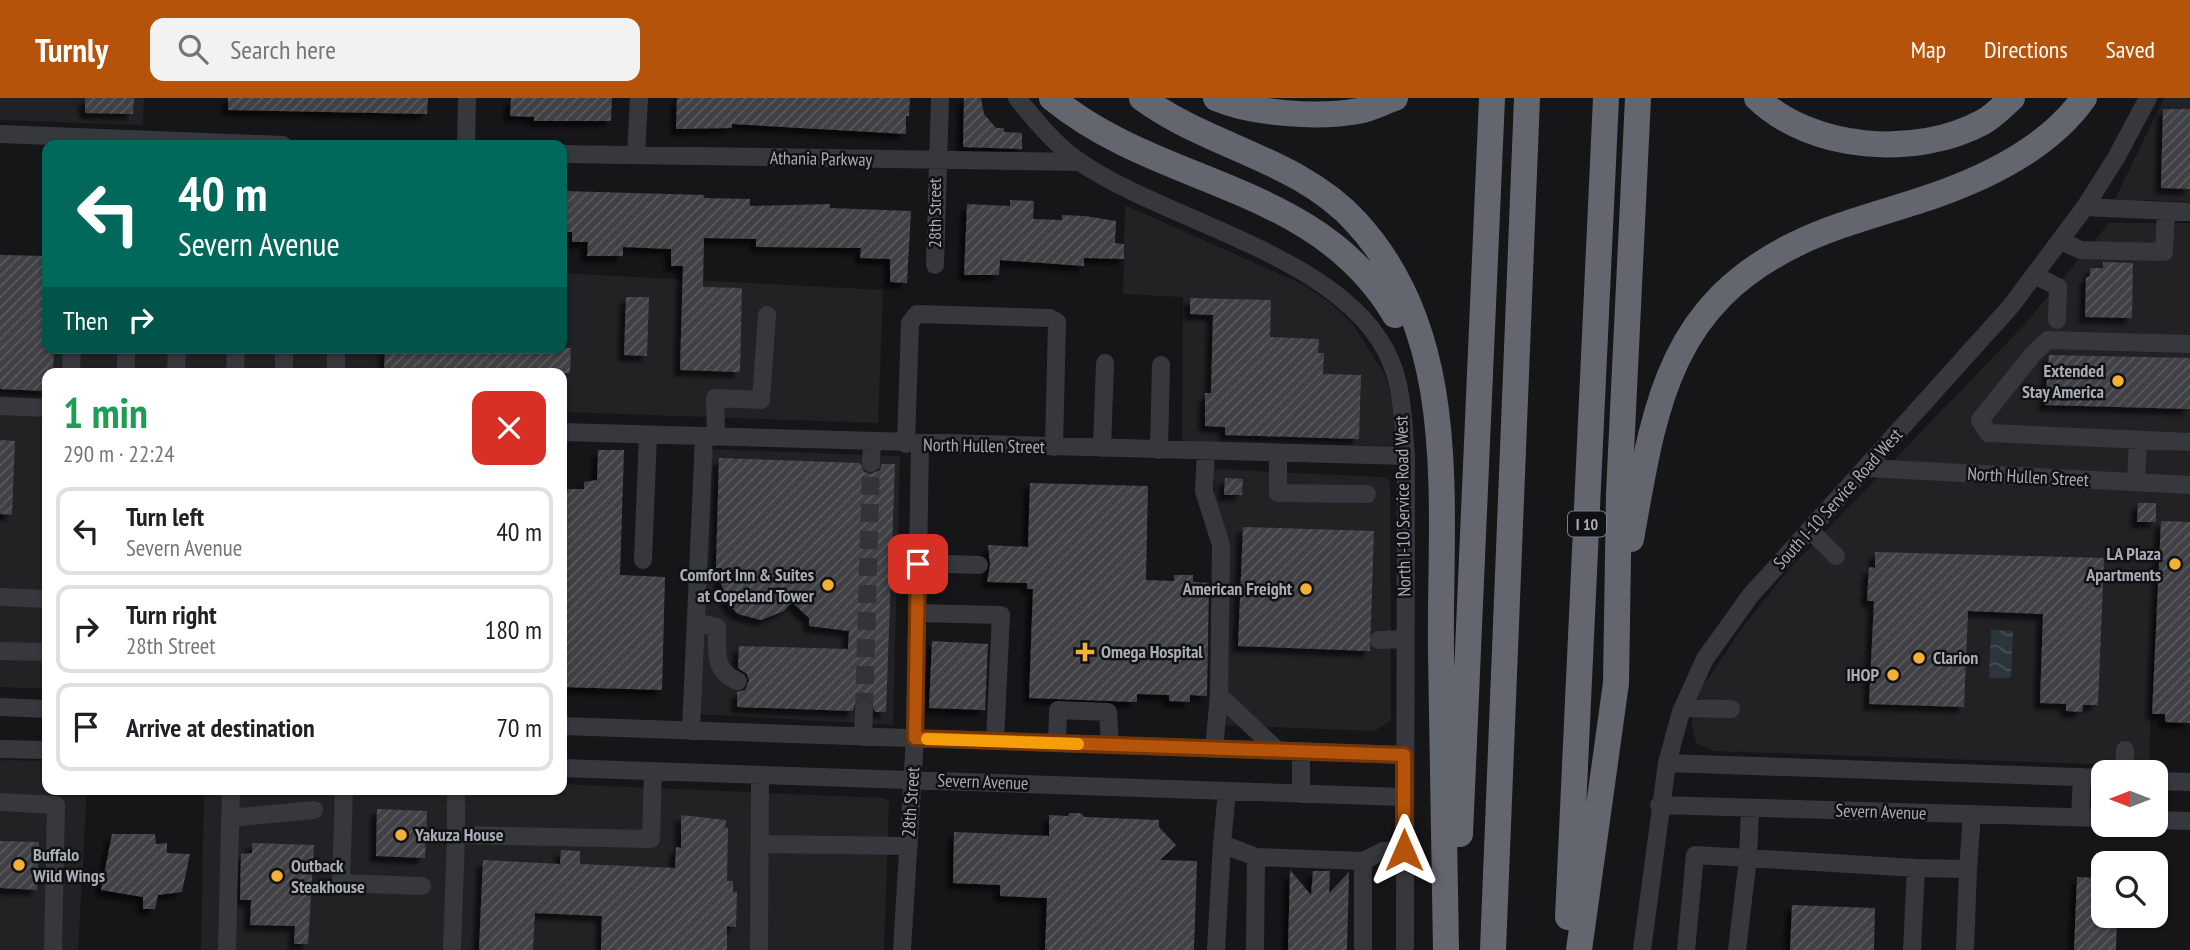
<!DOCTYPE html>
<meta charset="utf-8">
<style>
:root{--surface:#fff;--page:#f2f2f2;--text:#202124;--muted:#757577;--line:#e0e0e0;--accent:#b45309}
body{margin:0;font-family:"PT Sans Narrow",sans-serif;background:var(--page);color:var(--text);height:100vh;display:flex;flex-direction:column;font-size:26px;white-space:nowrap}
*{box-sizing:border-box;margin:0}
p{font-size:23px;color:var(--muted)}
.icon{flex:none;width:38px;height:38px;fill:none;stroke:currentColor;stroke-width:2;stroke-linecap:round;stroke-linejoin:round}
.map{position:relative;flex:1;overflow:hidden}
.sheet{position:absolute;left:42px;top:270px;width:525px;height:427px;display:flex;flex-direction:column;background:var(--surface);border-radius:14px;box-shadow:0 2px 5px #0004}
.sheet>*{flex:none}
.top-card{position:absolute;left:42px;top:42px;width:525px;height:214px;border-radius:14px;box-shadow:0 2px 5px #0004;background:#00695c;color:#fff;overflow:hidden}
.needle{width:46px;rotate:270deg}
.fabs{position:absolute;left:2091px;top:662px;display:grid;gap:14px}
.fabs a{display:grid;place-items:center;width:77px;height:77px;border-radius:14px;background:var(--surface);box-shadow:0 2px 5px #0004;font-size:35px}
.pin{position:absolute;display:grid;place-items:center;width:60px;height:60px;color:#fff;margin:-30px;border-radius:14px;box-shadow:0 4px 10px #0006}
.me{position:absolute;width:77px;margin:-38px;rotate:0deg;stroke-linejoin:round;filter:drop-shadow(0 0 5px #0008)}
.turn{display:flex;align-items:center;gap:24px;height:147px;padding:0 21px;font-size:32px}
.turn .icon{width:91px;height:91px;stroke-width:2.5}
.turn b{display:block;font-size:49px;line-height:60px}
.then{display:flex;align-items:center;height:66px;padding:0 21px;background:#0003;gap:14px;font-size:26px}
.round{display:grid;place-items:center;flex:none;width:74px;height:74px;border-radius:14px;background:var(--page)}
.head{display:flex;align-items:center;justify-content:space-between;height:119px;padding:0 21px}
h1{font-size:42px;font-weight:600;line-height:52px;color:#1e9e55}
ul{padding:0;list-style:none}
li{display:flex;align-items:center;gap:21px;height:88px;margin:0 14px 10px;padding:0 7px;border:4px solid var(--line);border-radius:14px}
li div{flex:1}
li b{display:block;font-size:26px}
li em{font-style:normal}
header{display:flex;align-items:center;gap:42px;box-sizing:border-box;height:98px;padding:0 35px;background:var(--accent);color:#fff}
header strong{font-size:33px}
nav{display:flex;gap:38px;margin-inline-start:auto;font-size:24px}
.search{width:490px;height:63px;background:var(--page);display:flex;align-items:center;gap:18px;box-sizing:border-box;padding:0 24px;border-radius:14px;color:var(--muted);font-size:26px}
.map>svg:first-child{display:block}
</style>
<header>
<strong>Turnly</strong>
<div class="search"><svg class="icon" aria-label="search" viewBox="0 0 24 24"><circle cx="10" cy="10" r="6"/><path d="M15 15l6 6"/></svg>Search here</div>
<nav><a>Map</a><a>Directions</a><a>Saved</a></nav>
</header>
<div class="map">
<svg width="2190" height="852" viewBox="0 0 2190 852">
<defs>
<pattern id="water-waves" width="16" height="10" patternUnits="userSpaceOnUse" patternTransform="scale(1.75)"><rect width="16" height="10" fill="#2c353c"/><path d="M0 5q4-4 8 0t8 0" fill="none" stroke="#485056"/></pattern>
<pattern id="building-hatch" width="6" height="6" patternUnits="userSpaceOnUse" patternTransform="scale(1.75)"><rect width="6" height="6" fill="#404145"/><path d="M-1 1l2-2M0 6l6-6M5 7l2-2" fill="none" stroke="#595a5e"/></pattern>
<filter id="shadow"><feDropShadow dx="-6" dy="6" stdDeviation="2" flood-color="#0009"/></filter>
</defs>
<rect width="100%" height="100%" fill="#161618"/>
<path fill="#222225" d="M0 0H144L143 27 0 22Z
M2164 0H2190V104L2115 101Z
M1125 107 1304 187 1330 205 1352 225 1385 277 1393 304 1396 345 1390 348 1182 343 1183 199 1123 196Z
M2109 125H2190V517L2154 516 2149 668 1713 653 1696 645 1691 626 1701 591 1744 527 1790 470 2024 227Z
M0 157 47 158V250H562V175L883 192 878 325 562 314V275H47V591L0 589Z
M562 343H567L562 428Z
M709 351 900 358 893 627 698 616Z
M1214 371 1383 379 1390 383 1391 622 1375 633 1222 627Z
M0 662 47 663V691H87L78 852H0Z
M562 686 884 700 889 704 884 852H201L204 691H562Z"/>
<path fill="url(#water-waves)" d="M1991 532 2013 533 2011 580H1989Z"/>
<path fill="url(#building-hatch)" filter="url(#shadow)" d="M85 0H134L133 16 85 15Z
M228 0H428L427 16 228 12Z
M511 0H612L611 23H534V19L510 18Z
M677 0H910L909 18H906V36L732 26V30L676 31Z
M964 0H981L984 16 996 30H1004V34L1022 35V51L963 49Z
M2163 11H2190V91L2161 90Z
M562 93 704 97V100L750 101V108L830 106V110L911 113 907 185 890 184V161L860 160 861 150 756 149V141L704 140 703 189 742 190 740 274 680 272 683 168H671V151L623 149V158H587L588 144H572V134H562Z
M1010 102 1034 103 1033 121 1062 122V117L1085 118 1116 123 1115 145 1124 146V161L1084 160V168L1000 162 999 177H964L967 106 1010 108Z
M0 157 47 158V250H54L53 275H47V293L0 291Z
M2103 164 2133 165 2132 220 2085 219 2086 180 2090 178V170H2103Z
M626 199H649L647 258 624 257Z
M1190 200 1271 202 1270 239 1319 241 1318 255H1324L1323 276 1361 277 1359 341 1225 337V329L1205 328V295H1211L1213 217 1190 216Z
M385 250H571L570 275H384Z
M2049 257 2190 260V311L2045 307Z
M0 342 15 343 12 417 0 416Z
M598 352H624L620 477 665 479 662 592 562 589V442L565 443 566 396 568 391H584V384L597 382Z
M719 360 860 365 864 374 871 376 880 372 882 366H895L886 614H875L871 604 864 602 855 606 853 613 737 609V594L745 592 749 583 747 576 738 570 739 548 848 551 849 533 809 528V520L792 504 784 513 761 522 738 516 729 507 720 483 722 470H716Z
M1225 380 1243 381 1242 397H1224Z
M1030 385 1148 388 1146 482 1174 483V477H1193V484L1209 485 1207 598 1190 597V604L1169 603V597L1137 596V604L1029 600 1033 491H1027V485L987 484 990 467 988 447 1028 449Z
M2138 405H2156V424H2137Z
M2161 423 2190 424V625L2165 624V616H2152Z
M1243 429 1374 433 1370 553 1238 548Z
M1875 454 2104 460 2098 607H2083L2082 614 2066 613V606L2040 605 2043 516 1968 513 1964 609 1869 606 1874 503H1867L1869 469 1875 470Z
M932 543 988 546 985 612 929 610Z
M377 711 427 713 425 760 376 758Z
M1070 715H1080L1085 719 1159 722V729L1176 747 1160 762 1197 763 1194 852H1045L1047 800 1000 798V787L953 785 954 734 1049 738V717L1068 718Z
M681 717 726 722 725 730H728L727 783H733V794H737L736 829 727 828V852H601L602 818 535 815 533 852H479L483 762 560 766 561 752 580 753V766L675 770 676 749 681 750Z
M112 736H155L156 746 167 745V755L190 756 182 794 158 797 155 811H143V799L101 792Z
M0 743 39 744 37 792 0 790Z
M252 745 314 747 308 846H294L295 828 250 827 251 802H240L241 756 252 755Z
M1290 772 1311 797 1313 773H1330L1329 795 1349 774 1347 852H1288Z
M2077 779 2104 780V817H2117L2116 852H2074Z
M1792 807 1875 810 1874 852H1790Z"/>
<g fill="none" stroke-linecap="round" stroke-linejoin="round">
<path stroke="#333438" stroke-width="18" stroke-dasharray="18 9" stroke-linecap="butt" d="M864 613 871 365"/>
<path stroke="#37383d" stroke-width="18" d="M1017 0C1036 23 1055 47 1080 64 1168 125 1349 159 1391 264 1403 292 1403 327 1406 358L1405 852
M0 36 283 47
M466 47 467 0
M562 56 1080 64
M636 57 639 0
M2085 109 2190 114
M2060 143 2081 152 2164 154 2166 113
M935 167 940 0
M2034 177 2058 189 2057 222
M2190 246 2048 242 2034 255 1980 322 1988 335 2190 344
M71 275 72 250
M126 275V250
M176 275 177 250
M235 275 236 250
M284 275V250
M336 275V250
M0 308 47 310
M562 334 1406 358
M716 339 715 300 761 302 767 217
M906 346 910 225 917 216 1050 220 1057 224 1054 349
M1102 350 1105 265
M1159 352 1161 267
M1206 353 1204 393 1221 447 1219 597 1214 651
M1278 355V395L1367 396
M871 365 872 345
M1867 370 2190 387
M2136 384 2138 343
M1810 432 1836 458
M643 462 648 337
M918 465 979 467
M0 499 47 501
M917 515 1001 517 995 643
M696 524 717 529C717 552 713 574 738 583
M1379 542 1404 541
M0 553 47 554
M1219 597 1278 653
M0 609 47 611
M1683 610 1731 611
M562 628 1403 657
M691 633 704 339
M863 639 864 613
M1057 645 1058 612 1108 614 1110 647
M0 651 47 652
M1667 665 2104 680
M562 670 1403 699
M2124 674 2125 652
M2156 683 2190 684
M344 691 341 785 422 788
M456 691V737L651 741 653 673
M1227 693 1222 746 1256 759
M1301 696V654
M0 704 56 707 53 852
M1659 707 2104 720
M230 720 314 712
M2080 720 2082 679
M2156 722 2190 723
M760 746 909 748
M1916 770 1968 771 1965 852
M1968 771 1972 716
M227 852 231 691
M452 852 456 737
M759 852 760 677
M902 852 915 640 920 346
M1216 852 1222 746
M1255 852 1256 759 1363 763
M1363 852V763L1383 753 1404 752
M1642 852 1667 665 1681 614 1705 561 1750 498 2011 208 2085 109 2116 60 2148 0
M1686 852 1695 757 1748 760 1750 710
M1737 852 1748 760 1916 770 1912 852"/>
<path stroke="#63666e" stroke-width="26" d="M1052 0C1161 90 1316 84 1395 217
M1142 0C1208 49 1299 61 1356 124 1463 240 1439 410 1441 555 1442 654 1444 753 1446 852
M1216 0C1253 16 1319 20 1358 13 1371 11 1383 4 1395 0
M1757 0C1812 53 1917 60 1983 24 1994 18 2003 8 2012 0
M1631 441C1654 313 1666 209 1796 146 1839 125 1890 113 1936 97 1990 78 2050 48 2084 0
M1460 736 1492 0
M1568 819 1606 0
M1493 852 1527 0
M1579 852 1616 585 1619 396 1638 0"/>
</g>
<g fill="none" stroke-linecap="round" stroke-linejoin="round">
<g stroke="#753606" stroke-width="18">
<path id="route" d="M918 466 915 640 1404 657V752"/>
</g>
<use href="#route" stroke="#b45309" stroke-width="12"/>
<path stroke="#f59e0b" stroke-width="12" d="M927 641 1078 646"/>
</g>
<g fill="#f2b134" stroke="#111113" stroke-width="2.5">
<circle cx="2118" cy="283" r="7"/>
<circle cx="2175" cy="466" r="7"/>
<circle cx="828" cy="487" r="7"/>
<circle cx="1306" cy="491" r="7"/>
<path d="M1081.5 543.5h7v7h7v7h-7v7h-7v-7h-7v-7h7z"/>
<circle cx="1919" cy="560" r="7"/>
<circle cx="1893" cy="577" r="7"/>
<circle cx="401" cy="737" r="7"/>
<circle cx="19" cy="767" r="7"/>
<circle cx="277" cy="778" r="7"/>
</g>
<g text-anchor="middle" stroke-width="5" stroke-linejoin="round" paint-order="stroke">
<rect fill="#111113" stroke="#7b7e86" stroke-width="2" x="1568" y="413.5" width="38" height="25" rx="5"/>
<g font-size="16" font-weight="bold" fill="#a8adb8">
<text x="1587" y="432">I 10</text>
</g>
<g font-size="18" fill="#a8adb8" stroke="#111113">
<text transform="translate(821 61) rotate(1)" y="6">Athania Parkway</text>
<text transform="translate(935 115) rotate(-90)" y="6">28th Street</text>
<text transform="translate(984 348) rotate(1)" y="6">North Hullen Street</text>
<text transform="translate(2028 379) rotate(3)" y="6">North Hullen Street</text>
<text transform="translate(1838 401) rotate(-48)" y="6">South I-10 Service Road West</text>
<text transform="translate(1403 408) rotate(-91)" y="6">North I-10 Service Road West</text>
<text transform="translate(983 684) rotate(2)" y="6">Severn Avenue</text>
<text transform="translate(911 704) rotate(-86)" y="6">28th Street</text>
<text transform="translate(1881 714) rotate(2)" y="6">Severn Avenue</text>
</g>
<g font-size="18" font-weight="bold" fill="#a8adb8" stroke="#111113" text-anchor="end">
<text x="2104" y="279">Extended<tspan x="2104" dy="21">Stay America</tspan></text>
<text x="2161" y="462">LA Plaza<tspan x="2161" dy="21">Apartments</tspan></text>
<text x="814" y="483">Comfort Inn &amp; Suites<tspan x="814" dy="21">at Copeland Tower</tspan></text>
<text x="1292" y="497">American Freight</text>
<text x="1101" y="560" text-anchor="start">Omega Hospital</text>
<text x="1933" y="566" text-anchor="start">Clarion</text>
<text x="1879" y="583">IHOP</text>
<text x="415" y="743" text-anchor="start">Yakuza House</text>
<text x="33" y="763" text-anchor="start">Buffalo<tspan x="33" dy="21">Wild Wings</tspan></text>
<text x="291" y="774" text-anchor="start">Outback<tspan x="291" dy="21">Steakhouse</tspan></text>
</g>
</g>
</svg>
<div class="fabs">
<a><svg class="needle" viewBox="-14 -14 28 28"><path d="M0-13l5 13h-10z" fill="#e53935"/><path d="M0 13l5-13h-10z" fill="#757577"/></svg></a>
<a><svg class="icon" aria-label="search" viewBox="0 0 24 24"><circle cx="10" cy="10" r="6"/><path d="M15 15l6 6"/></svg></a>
</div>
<div class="pin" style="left:918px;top:466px;background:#d93025"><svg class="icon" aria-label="arrive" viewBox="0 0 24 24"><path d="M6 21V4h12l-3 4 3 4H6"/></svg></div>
<svg class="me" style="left:1404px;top:752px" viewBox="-20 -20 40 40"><path d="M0-17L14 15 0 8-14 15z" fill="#b45309" stroke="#fff" stroke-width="4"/></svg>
<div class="top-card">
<div class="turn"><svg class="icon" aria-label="left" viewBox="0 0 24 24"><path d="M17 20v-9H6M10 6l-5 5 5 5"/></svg><div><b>40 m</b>Severn Avenue</div></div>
<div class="then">Then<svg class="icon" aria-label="right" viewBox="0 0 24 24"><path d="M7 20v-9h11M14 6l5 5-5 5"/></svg></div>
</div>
<section class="sheet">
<div class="head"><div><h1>1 min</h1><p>290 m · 22:24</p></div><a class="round" style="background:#d93025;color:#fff"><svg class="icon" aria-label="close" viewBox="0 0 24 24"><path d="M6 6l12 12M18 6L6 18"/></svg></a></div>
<ul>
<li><svg class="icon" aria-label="left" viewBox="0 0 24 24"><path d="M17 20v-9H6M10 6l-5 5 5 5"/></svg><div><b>Turn left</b><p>Severn Avenue</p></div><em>40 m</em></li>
<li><svg class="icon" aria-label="right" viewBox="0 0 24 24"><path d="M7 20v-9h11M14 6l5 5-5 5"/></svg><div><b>Turn right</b><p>28th Street</p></div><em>180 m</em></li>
<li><svg class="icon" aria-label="arrive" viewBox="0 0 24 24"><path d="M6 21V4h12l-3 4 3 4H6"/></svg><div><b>Arrive at destination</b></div><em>70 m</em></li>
</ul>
</section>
</div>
